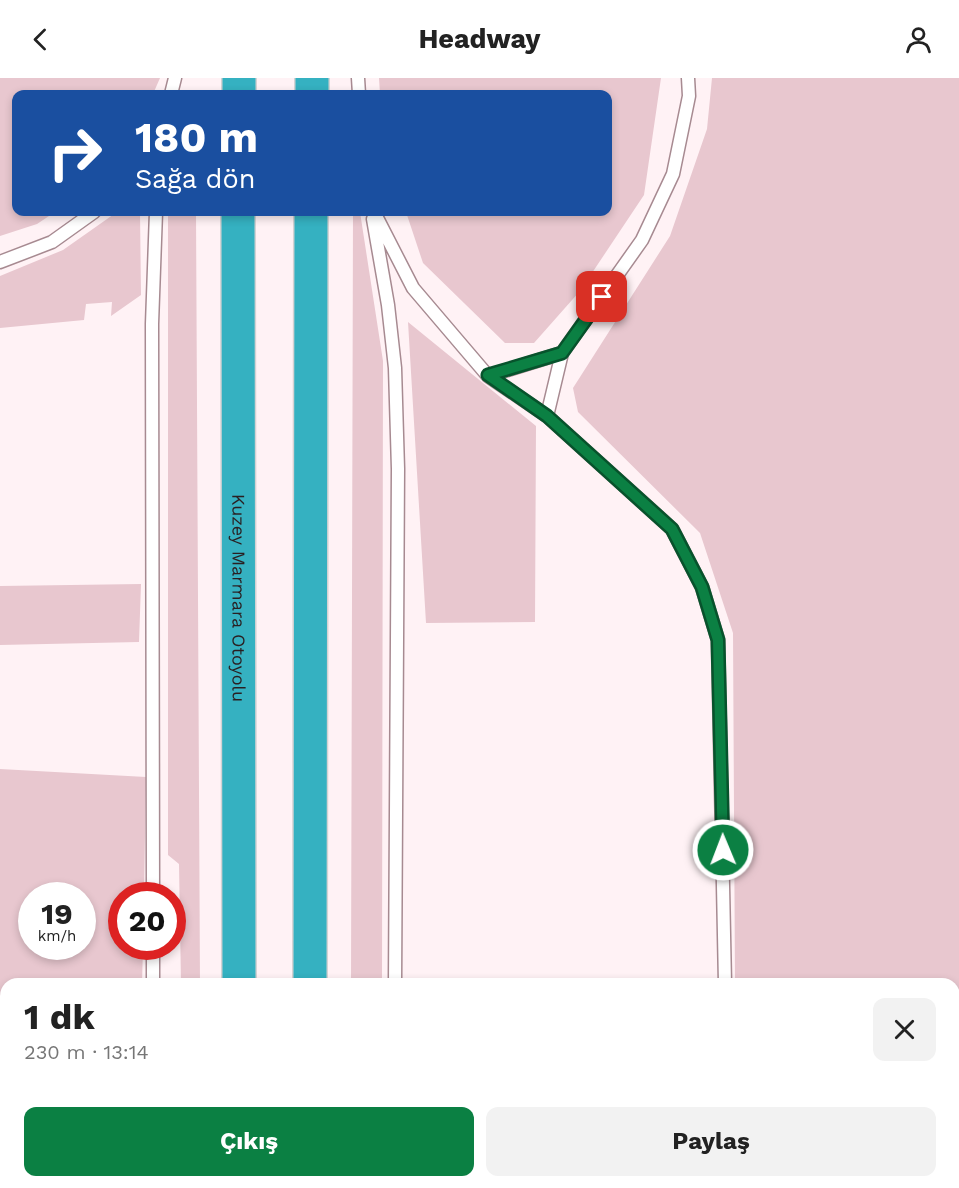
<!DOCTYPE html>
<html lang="tr">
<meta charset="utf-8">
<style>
:root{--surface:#fff;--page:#f2f2f2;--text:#222;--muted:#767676;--accent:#0b8043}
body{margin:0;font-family:"Work Sans",sans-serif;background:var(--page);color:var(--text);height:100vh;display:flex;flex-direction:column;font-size:22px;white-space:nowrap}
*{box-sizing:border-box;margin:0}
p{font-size:20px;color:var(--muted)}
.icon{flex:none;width:33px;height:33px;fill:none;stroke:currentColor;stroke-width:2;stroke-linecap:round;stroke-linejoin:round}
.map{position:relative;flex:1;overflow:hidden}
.side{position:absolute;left:0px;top:900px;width:960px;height:210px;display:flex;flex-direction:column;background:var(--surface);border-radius:18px 18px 0 0;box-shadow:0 3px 9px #0003}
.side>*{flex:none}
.top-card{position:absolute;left:12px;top:12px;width:600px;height:126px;border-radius:12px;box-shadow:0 3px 9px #0003;background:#1a4fa0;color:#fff;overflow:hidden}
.speed{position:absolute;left:18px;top:804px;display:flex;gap:12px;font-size:30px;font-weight:700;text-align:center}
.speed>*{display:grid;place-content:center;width:78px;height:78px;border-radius:50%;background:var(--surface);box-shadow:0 3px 9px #0003;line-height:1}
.speed small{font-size:15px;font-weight:400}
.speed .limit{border:9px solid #d22;background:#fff;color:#111}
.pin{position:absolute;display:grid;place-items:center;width:51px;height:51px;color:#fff;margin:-26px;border-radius:12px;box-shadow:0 3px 9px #0006}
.me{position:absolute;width:66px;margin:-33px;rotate:359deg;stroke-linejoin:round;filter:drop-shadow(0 0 4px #0008)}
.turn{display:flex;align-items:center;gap:21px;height:126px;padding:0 24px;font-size:27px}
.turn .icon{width:78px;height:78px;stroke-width:2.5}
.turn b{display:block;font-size:42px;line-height:51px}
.round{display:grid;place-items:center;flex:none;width:63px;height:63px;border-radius:12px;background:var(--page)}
.overview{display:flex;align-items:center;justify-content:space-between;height:102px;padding:0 24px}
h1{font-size:36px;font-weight:700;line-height:45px}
.action{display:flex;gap:12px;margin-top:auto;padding:12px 24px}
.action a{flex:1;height:69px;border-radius:12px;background:var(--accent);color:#fff;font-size:24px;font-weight:700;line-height:69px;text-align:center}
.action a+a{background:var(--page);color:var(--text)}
header{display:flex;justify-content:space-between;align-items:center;height:78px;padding:0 24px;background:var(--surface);font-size:27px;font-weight:700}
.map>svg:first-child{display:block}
</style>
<header><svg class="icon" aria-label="back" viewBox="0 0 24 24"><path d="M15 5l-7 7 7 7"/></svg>Headway<svg class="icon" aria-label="person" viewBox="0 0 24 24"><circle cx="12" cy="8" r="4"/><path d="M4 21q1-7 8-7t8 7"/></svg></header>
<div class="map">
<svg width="959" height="1110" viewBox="0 0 959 1110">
<rect width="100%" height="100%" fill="#fff2f5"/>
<path fill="#e8c7cf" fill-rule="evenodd" d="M0 0H160L153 16H16V134H55L37 146 0 158Z
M379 0H661L644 117 580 213 534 265H505L423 185 406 134H608V16H380Z
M712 0H959V1110H735V1104H954V906H735L733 555 700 455 578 334 573 310 670 158 707 51Z
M117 134H140L141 217 111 238 112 224 86 226 84 242 0 250V198L63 172Z
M168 134H196L200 906H181L179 786 168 777Z
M353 134H360L383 283 382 906H351Z
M408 244 536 348 535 544 426 545Z
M141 506 139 564 0 567V508Z
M0 691 146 699 144 817 122 818V868L143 869 142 906H6V1089L0 1086ZM32 818H82V868H32Z
M33 1104H139V1110H45Z
M652 1104H695L694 1110H652Z"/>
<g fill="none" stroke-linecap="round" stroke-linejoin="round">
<g stroke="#a78a91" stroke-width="15">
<path id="lane" d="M358 0 359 16
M171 16 175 0
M374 134 413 210 488 298 547 338 672 451 702 509 718 562 725 906
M373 141 388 227 395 290 398 391 395 906
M0 184 52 164 94 134
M488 298 562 275
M547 338 562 275 642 162 673 96 689 18 688 0
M153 818 152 246 156 134
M153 868V906
M9 1104 18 1110
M153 1104V1110
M394 1110V1104
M718 1110 719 1104"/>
</g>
<g stroke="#d4d2d3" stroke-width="36">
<g id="highway">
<path d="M312 0V16"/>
<path d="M239 16V0"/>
<path id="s1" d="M238 134 239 906"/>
<path d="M310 906 311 134"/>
<path d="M238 1110V1104"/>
<path d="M309 1110V1104"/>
</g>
</g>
<use href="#lane" stroke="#fff" stroke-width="12"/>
<use href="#highway" stroke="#35b1c1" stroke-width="33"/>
</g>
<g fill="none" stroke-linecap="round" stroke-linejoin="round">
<g stroke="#07532c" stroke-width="15">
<path id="route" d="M602 219 562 275 488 297 547 338 672 451 702 509 718 562 723 772"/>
</g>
<use href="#route" stroke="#0b8043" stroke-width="10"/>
</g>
<g text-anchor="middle" stroke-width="4.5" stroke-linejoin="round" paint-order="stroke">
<g font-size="18" fill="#2a1f21" stroke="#fff">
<text dy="6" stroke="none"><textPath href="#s1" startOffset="386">Kuzey Marmara Otoyolu</textPath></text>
</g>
</g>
</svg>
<div class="speed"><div>19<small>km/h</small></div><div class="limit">20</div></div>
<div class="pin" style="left:602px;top:219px;background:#d93025"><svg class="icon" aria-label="arrive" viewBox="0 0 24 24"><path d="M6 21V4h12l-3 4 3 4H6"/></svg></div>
<svg class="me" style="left:723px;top:772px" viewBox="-20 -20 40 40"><circle r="17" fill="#0b8043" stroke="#fff" stroke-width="3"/><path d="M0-11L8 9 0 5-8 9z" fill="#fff"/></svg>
<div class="top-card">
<div class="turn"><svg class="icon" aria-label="right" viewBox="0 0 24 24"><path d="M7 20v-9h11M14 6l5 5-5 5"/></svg><div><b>180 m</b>Sağa dön</div></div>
</div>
<section class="side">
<div class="overview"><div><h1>1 dk</h1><p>230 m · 13:14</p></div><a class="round"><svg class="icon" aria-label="close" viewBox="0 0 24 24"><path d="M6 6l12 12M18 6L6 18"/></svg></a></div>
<div class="action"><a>Çıkış</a><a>Paylaş</a></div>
</section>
</div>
